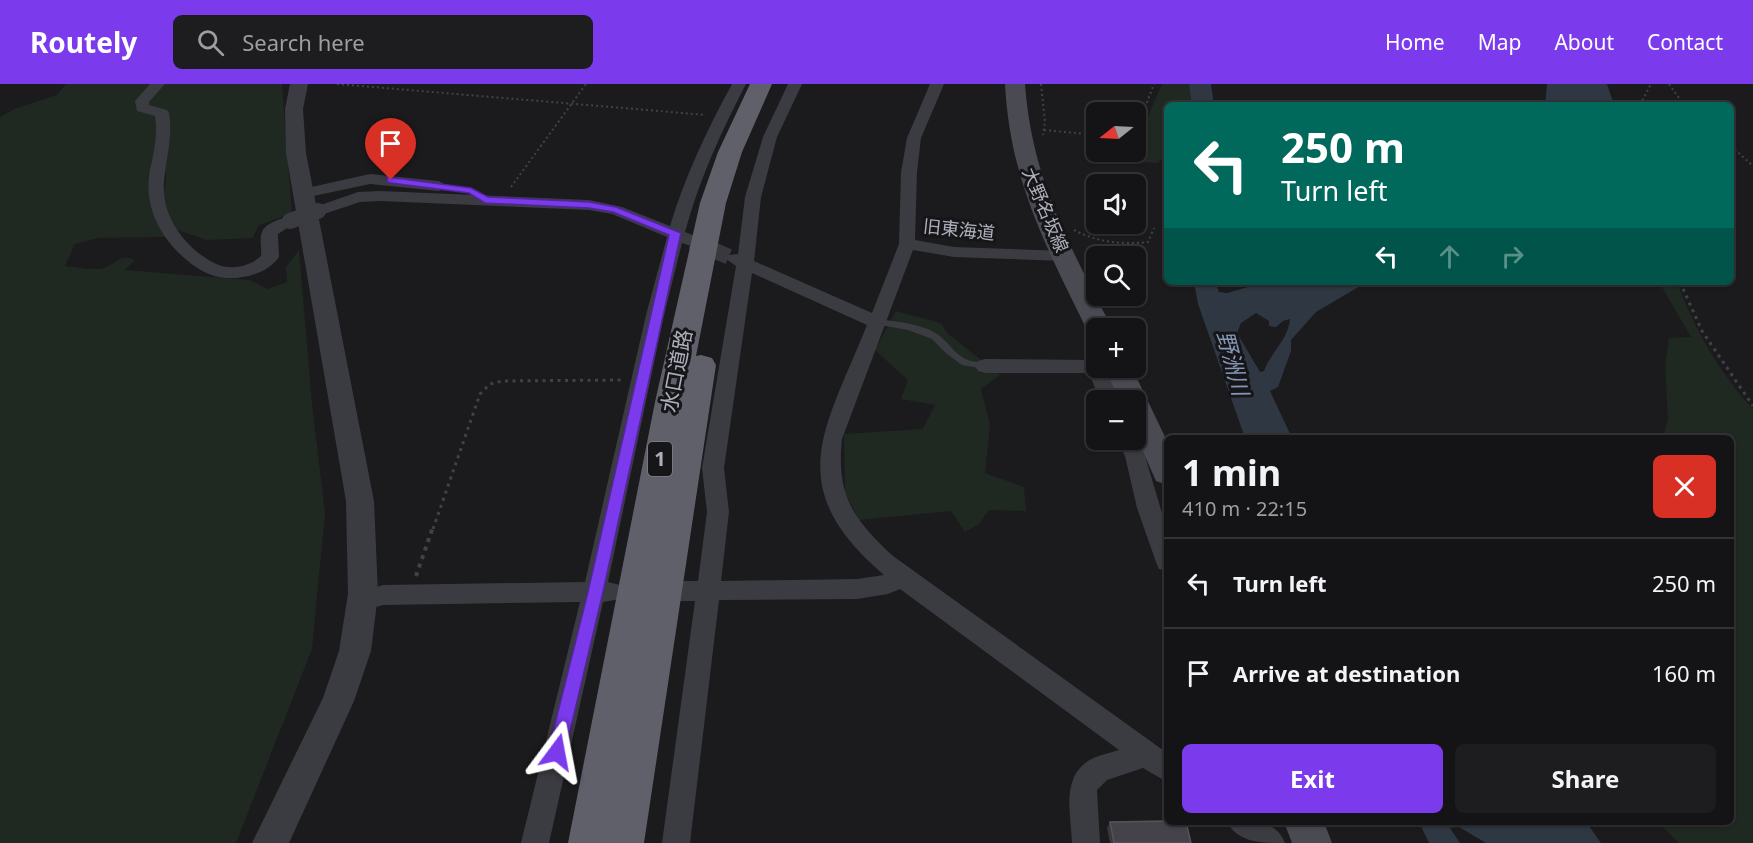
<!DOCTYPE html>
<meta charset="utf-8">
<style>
:root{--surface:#141416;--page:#1d1d1f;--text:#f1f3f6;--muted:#9d9ea1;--line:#333335;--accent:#7c3aed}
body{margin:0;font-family:"Noto Sans","Noto Sans JP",sans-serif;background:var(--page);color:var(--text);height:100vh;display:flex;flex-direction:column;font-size:22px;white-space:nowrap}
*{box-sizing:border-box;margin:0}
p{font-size:20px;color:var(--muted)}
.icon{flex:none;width:33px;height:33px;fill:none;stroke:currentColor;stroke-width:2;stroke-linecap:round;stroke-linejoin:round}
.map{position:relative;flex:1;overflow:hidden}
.panel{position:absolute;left:1164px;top:351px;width:570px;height:390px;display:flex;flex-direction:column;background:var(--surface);border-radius:9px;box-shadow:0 2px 4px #0004,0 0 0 2px var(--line)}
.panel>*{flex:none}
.guide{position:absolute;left:1164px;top:18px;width:570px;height:183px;border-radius:9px;box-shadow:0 2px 4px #0004,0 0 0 2px var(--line);background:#00695c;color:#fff;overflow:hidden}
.needle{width:39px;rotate:252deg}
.controls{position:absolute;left:1086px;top:18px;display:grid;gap:12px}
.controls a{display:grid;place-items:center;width:60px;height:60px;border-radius:9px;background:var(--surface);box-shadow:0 2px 4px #0004,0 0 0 2px var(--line);font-size:30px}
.pin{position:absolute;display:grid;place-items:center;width:51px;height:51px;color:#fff;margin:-62px -26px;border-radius:50% 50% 50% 0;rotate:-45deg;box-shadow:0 0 6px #0007}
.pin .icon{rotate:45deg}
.me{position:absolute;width:66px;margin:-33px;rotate:13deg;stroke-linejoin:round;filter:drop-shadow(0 0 4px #0008)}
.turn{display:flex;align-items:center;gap:21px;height:126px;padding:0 18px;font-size:27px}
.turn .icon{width:78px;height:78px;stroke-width:2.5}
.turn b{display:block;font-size:42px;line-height:51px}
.lanes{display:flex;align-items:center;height:57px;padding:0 18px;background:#0003;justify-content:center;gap:30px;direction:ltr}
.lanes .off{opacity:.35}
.round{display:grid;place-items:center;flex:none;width:63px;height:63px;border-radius:9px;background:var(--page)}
.headline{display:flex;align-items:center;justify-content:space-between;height:102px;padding:0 18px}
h1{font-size:36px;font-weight:700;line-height:45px}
.action{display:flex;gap:12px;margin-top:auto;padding:12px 18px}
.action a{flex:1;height:69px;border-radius:9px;background:var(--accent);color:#fff;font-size:24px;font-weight:700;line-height:69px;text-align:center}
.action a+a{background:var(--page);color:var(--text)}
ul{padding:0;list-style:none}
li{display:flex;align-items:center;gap:18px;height:90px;padding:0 18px;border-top:2px solid var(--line)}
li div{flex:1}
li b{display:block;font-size:22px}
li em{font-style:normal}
header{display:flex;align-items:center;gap:36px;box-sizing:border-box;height:84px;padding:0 30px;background:var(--accent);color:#fff}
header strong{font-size:28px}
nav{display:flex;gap:33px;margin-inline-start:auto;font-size:21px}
.search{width:420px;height:54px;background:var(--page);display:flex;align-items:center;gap:15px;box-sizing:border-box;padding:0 21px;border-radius:9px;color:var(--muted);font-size:22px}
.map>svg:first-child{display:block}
</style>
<header>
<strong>Routely</strong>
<div class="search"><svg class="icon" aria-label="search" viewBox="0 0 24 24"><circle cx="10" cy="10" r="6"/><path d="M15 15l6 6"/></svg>Search here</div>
<nav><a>Home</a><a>Map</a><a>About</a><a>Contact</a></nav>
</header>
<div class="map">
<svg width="1753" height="759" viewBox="0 0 1753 759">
<rect width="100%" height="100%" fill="#1b1a1d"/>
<path fill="#202822" d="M66 0H282L292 129 258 142 253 154 207 156 174 145 159 116C170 99 167 84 158 67 144 113 147 111 167 153L98 154 75 160 65 182C73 183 97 187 104 184 115 181 119 169 135 176L125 186 250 196 267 205 287 198 286 183 299 166 312 320 325 429 312 565 236 759H0V33L14 25 57 11Z
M1162 0H1198V21H1167V73L1157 79 1139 78 1138 56Z
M1659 198H1677C1694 244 1720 290 1753 325V759H1679L1657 738H1731V354H1663L1668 335 1665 282 1669 254 1691 253Z
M896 227 941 239 947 249 1000 291 981 305 990 341 985 389 1024 403 1026 427 989 426 979 440 965 448 951 427 859 436 845 409 844 350 923 345 935 321 901 315 908 296 875 266Z"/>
<path fill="#2f3742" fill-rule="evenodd" d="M1547 0H1607L1614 21H1545Z
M1194 198H1215L1219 208 1227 209 1265 198H1367L1316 228 1291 256V267L1278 303 1270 307 1292 354H1245L1198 220ZM1256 229 1269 237V242L1276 243 1283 237 1290 235C1288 256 1271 268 1264 287L1260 288 1237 249 1241 239Z
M1419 738H1586L1601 759H1486L1459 743 1450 744 1460 759H1429Z"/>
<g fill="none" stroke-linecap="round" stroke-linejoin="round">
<path fill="#2f3742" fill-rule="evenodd" d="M1189 0H1211L1214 21H1192Z"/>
<path stroke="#38383d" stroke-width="16" stroke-dasharray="16 8" stroke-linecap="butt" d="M692 157 734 175"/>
<path stroke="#414249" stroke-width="2" stroke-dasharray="2 3" stroke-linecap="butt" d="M337 0 706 31
M1041 0 1045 38 1043 51
M1669 0 1684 21
M1640 21 1651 0
M1044 46 1096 51
M1136 47 1154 0
M1731 62 1753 82
M511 103 586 0
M1074 146C1097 158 1122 161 1148 158L1154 144"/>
<path stroke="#414249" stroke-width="3" stroke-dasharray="3 4.5" stroke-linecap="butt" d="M1680 198 1702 247 1753 322
M433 445 480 310 490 300 502 297 623 296"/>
<path stroke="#414249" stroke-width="4" stroke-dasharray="4 5" stroke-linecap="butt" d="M416 492 433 443"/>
<path fill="#3b3b42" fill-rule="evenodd" d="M877 235C897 238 923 239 940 252 949 259 956 272 968 276 976 279 984 277 990 282L985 285 962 281 947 270 932 255 908 246 874 240 872 238Z"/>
<path fill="#3b3b42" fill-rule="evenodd" d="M150 0H165L149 18V21L167 26 169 29C173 53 166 74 164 98 161 132 185 164 214 179 229 187 249 183 261 172 262 165 259 154 262 148 265 139 287 131 296 134L298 137 278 150 279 173C268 189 245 195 226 194 209 193 194 183 182 172 157 148 144 120 150 86 154 68 158 50 155 32L137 27 135 17Z
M732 0H746C721 48 699 96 685 148L697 153 699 157 691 162 682 159 664 231 608 498 620 501 624 508 620 515 603 518 549 759H521L580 518 383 521 362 527 354 524 350 517 354 510 383 501 585 498 646 231 667 153 612 130 589 126 380 117 360 118 318 132 310 127 312 124 358 108 380 107 589 116 622 123 670 142C685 92 707 46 732 0Z
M788 0H802L777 53 761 113 754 177 872 229 899 160 901 88 907 54 930 0H944L921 54 917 88 915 156 954 163 1064 167 1070 168 1073 172 1070 176 1064 177 954 173 913 166 842 355C836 411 853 435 893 472L1167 669V698L1143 684 1107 696 1097 706 1100 759H1072C1071 731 1061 695 1088 677 1097 671 1110 669 1119 666L900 505 888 510 857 515 719 516 690 759H662L695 517H674L666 514 662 507 666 500 674 497H698L707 428 702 384 736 182 726 175 729 171 738 170 745 113 763 53ZM752 189 867 241C825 346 780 402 884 491L857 495 721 497 729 428 724 384Z
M370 90 439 97 447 102 439 107 370 100 304 114 296 109 298 106Z
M985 275 1096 276V284H1106L1120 316H1100L1089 289H985L978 287 975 282 978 277Z
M1136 353 1145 372 1167 446V487L1159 485 1156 478 1137 424 1125 372 1117 356H1136Z
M1227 738C1251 738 1275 734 1285 759 1262 759 1238 759 1227 738Z"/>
<path fill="#3b3b42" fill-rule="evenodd" d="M290 0H308L303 25 306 69 374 417 378 510 371 567 354 617 289 759H252L323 614 339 567 348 510 346 417 286 69 285 25Z"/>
<path fill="#494a52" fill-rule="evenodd" d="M1005 0H1025C1032 96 1069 160 1112 244H1096V252L1090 250 1086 244C1045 160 1010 96 1005 0Z
M1105 284H1132L1167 357V401L1156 397 1136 352V316H1119Z
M1284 738H1324L1332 759H1292Z"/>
<path fill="#5f606a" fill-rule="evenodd" d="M750 0H772L742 68 726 119 696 272 701 271 712 274 716 281 644 759H568L655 318 700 119 718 68Z"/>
<path stroke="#3b3b42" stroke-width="16" d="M290 137 318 127"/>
</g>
<path fill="#37363b" d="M1110 738 1191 759H1110L1107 744Z"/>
<path fill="#444349" stroke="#54545b" stroke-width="1.5" d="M1167 737V738H1186L1191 759H1114L1110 738Z"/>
<path fill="#7c3aed" stroke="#51269a" stroke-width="1.5" d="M387 93 471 104 488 113 589 118 616 123 681 149 603 508 565 668 563 674 557 676 551 674 548 668 588 508 669 151 613 128 589 124 485 119 469 109 391 99 387 98Z"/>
<g text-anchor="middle" stroke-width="6" stroke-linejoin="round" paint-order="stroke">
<g font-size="18" fill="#adafbc" stroke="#161518">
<text transform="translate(1045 126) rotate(67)" y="6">大野名坂線</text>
<text transform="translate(959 146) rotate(6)" y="6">旧東海道</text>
</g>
<rect fill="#161518" stroke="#80818b" stroke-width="1.5" x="648" y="358" width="24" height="34" rx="4.5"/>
<g font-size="20" font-weight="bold" fill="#adafbc">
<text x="660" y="382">1</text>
</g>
<g font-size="21" fill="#adafbc" stroke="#161518">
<text transform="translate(677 287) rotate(-79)" y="7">水口道路</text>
</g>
<g font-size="22" font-style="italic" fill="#8497b7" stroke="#161518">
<text transform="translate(1233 279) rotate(75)" y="8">野洲川</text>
</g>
</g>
</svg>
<div class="controls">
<a><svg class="needle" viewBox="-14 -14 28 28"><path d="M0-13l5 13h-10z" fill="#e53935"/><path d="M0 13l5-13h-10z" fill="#9d9ea1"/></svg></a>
<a><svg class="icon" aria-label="sound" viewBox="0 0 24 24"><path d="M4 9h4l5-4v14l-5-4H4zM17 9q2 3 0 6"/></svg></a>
<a><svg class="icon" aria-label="search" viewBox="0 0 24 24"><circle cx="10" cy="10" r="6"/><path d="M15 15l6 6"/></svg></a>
<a>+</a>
<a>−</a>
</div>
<div class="pin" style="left:391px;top:96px;background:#d93025"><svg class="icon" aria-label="arrive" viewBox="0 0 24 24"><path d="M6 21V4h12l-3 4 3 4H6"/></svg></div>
<svg class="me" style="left:557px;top:668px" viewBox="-20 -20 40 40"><path d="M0-17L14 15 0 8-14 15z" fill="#7c3aed" stroke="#fff" stroke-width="4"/></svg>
<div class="guide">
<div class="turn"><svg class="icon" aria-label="left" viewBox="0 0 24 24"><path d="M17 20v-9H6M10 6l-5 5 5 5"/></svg><div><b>250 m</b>Turn left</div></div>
<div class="lanes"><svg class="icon" aria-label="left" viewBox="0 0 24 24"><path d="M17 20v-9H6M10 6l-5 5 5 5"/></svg><svg class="icon off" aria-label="ahead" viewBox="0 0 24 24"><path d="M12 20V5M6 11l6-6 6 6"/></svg><svg class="icon off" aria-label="right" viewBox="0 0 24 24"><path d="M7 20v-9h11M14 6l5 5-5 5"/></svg></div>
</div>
<section class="panel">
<div class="headline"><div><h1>1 min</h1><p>410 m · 22:15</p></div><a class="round" style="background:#d93025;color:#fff"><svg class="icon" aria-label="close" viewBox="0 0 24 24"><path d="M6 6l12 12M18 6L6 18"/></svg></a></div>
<ul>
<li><svg class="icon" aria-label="left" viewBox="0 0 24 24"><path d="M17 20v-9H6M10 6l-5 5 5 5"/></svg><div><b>Turn left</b></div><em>250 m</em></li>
<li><svg class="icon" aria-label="arrive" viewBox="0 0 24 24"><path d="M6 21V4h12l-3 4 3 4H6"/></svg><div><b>Arrive at destination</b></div><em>160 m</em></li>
</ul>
<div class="action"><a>Exit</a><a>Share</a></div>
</section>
</div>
